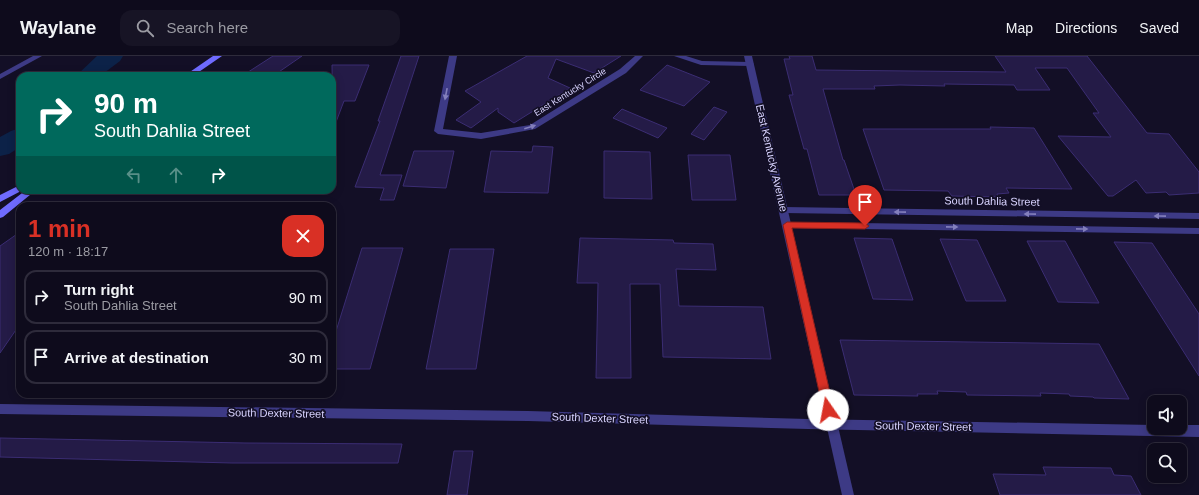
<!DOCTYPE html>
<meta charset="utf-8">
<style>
:root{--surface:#0e0b1c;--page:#171425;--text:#f1f3f6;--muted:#9b9ba3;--line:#2e2b3b;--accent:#d93025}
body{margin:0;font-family:Helvetica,sans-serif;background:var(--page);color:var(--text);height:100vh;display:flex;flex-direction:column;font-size:15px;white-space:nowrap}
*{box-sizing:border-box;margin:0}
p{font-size:13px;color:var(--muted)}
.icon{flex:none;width:22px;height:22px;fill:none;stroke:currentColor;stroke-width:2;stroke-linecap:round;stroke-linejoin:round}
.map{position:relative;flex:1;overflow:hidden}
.details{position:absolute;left:16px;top:146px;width:320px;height:196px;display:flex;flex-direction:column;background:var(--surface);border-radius:12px;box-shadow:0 2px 10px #0003,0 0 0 1px var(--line)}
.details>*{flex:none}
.banner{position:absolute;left:16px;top:16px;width:320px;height:122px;border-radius:12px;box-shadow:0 2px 10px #0003,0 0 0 1px var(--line);background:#00695c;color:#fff;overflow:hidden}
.tools{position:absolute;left:1147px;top:339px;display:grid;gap:8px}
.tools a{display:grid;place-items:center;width:40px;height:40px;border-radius:8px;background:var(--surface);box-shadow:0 2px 10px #0003,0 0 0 1px var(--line);font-size:20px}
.pin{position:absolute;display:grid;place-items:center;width:34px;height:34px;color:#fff;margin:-41px -17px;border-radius:50% 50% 50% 0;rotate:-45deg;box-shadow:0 0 4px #0007}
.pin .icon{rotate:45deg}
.me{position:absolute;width:44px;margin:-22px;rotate:348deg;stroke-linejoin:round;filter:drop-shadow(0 0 3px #0008)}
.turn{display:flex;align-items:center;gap:14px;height:84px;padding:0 12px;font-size:18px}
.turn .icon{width:52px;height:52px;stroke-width:2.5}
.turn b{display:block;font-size:28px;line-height:34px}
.lanes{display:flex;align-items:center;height:38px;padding:0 12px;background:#0003;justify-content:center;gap:20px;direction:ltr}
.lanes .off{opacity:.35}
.round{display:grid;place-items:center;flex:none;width:42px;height:42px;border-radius:12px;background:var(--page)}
.headline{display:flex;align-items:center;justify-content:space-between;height:68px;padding:0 12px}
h1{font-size:24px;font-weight:600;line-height:30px;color:var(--accent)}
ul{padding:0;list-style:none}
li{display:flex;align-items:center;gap:12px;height:54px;margin:0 8px 6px;padding:0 4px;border:2px solid var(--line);border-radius:12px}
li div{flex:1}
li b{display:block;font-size:15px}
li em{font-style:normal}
header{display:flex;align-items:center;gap:24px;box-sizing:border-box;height:56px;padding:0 20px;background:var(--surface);border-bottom:1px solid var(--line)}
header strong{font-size:19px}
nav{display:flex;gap:22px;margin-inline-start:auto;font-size:14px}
.search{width:280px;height:36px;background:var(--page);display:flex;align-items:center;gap:10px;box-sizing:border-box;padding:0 14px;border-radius:12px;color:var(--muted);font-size:15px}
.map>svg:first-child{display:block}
</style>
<header>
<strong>Waylane</strong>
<div class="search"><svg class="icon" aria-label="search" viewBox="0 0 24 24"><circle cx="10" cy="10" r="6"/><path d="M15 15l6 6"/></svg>Search here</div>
<nav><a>Map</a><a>Directions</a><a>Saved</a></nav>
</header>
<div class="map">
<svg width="1199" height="439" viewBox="0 0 1199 439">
<rect width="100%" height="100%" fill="#130f26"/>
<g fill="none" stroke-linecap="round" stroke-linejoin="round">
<path fill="#0c2248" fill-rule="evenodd" d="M97 0H123L120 5 100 20H76Z
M20 72V91L9 98 0 100V81L11 75Z"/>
</g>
<path fill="#241b47" stroke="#3b2d73" d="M273 0H302L273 20H242Z
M401 0H419L380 119H402L394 144H380L384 132 355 131 380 65H378Z
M527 0H621L594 17 556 3 548 22 570 32 514 67 498 56V52L471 72 456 64 481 46 465 35Z
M789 0H812L816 14 1006 16 995 0H1087L1147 77 1169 78 1199 116V137L1169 139 1166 136 1146 137 1136 124 1113 140H1108L1058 80 1111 81 1093 57H1099L1067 12H1035L1050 34H1017L1014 29 944 28 945 30 900 29 874 30 875 33H823L843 104H844L856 139H819L807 93H804L789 39H793L784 3H790Z
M332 9H369L355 45H344L333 74Z
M667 9 710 26 684 50 640 34Z
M714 51 727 56 704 84 691 78Z
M622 53 667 72 658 82 613 62Z
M990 71 1034 72 1072 133 1006 132 1009 137 997 138 998 141 952 140 948 135 884 134 863 73H991Z
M533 90 553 91 548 137 484 136 491 95 532 96Z
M414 95H454L446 132 403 130Z
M604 95 650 96 652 143 604 142Z
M688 99H730L736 144H692Z
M20 176V268L0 297V190Z
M580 182 673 184 674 187 713 188 716 214 676 213 679 250 763 251 771 303 663 301 660 228H630L631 322H596L598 227H577Z
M854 182 892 183 913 244 873 243Z
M940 183 977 184 1006 245H966Z
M1027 185H1065L1099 247 1058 246Z
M1114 186 1152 187 1199 258V320Z
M362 192H403L370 313H332V288Z
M450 193H494L476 313H426Z
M840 284 1099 288 1129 343 1094 342 1093 341 1070 340 1069 338 1040 337 1041 340 967 339 966 336 937 335 938 338H917L918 340 854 339Z
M0 382 246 387 402 388 398 407H232L0 401Z
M454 395H473L467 439H447Z
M1043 411 1111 412 1114 419 1131 420 1141 439H1000L993 418 1046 419Z"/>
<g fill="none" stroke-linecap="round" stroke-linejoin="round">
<path fill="#3d3a85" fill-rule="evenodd" d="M33 0H42L0 23V18Z
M449 0H457L443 73 481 77 530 69 620 13 635 0H643L626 17 535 73 481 83 438 78 434 75Z
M674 0H686L702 5 750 6 754 8 750 10 701 9Z
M784 151 1199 157V163L784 157 779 154Z
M787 166 1199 172V178L787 172 782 169Z
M0 348 528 355 808 363 1154 369V372H1180V369H1199V381L808 373 528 365 0 358Z"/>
<path fill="#3d3a85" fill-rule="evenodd" d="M744 0H752L854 439H842Z"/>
<path fill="#6f6bff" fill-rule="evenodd" d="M213 0H222L193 20H184Z
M20 129V134H23L0 146V139Z
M26 134H36L3 161 0 162V154Z"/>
</g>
<defs><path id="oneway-solid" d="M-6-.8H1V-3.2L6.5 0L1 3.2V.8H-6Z"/></defs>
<g fill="#837fbc">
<use href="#oneway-solid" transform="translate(446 38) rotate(101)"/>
<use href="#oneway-solid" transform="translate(530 71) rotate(-17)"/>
<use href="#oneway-solid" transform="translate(900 156) rotate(-179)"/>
<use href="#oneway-solid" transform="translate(1030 158) rotate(-179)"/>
<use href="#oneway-solid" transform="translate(1160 160) rotate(-179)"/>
<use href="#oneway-solid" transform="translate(952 171) rotate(1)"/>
<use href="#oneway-solid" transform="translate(1082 173) rotate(1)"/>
</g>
<path fill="#d93025" stroke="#8d1f18" d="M787 166 865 167 869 170 865 173 792 172 834 354 832 358 828 359 825 358 823 354 783 169Z"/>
<g text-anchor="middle" stroke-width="3.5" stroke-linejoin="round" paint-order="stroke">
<g font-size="9" fill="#d9d4ff" stroke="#130f26">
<text transform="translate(570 36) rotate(-32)" y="3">East Kentucky Circle</text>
</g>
<g font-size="11" fill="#d9d4ff" stroke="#130f26">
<text transform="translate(772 102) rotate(77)" y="4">East Kentucky Avenue</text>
<text transform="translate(992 145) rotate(1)" y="4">South Dahlia Street</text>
<text transform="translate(276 357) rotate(1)" y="4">South Dexter Street</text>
<text transform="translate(600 362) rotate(2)" y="4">South Dexter Street</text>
<text transform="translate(923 370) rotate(1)" y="4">South Dexter Street</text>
</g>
</g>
</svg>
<div class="tools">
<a><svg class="icon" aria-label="sound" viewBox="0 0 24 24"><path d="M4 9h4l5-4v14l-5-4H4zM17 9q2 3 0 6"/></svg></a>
<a><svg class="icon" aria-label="search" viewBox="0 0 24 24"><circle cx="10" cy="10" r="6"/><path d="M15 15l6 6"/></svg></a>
</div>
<div class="pin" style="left:865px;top:170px;background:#d93025"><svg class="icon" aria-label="arrive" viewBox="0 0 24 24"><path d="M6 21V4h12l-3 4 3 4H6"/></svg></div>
<svg class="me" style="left:828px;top:354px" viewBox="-20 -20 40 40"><circle r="19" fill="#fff"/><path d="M0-13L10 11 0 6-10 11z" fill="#d93025"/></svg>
<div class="banner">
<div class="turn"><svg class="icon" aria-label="right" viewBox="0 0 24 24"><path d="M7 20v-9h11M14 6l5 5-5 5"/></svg><div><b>90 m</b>South Dahlia Street</div></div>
<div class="lanes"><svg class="icon off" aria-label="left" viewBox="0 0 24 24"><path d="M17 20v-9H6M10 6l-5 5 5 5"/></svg><svg class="icon off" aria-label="ahead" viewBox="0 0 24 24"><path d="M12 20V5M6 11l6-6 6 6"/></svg><svg class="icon" aria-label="right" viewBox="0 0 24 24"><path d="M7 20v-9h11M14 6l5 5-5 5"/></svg></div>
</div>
<section class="details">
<div class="headline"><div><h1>1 min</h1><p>120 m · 18:17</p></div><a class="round" style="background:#d93025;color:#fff"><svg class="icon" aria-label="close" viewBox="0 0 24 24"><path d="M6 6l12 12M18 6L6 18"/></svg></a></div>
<ul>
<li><svg class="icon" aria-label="right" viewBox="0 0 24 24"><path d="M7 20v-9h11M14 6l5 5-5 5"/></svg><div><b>Turn right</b><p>South Dahlia Street</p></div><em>90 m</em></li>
<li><svg class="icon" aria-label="arrive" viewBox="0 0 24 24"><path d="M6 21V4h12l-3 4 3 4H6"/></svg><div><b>Arrive at destination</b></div><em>30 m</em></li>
</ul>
</section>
</div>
